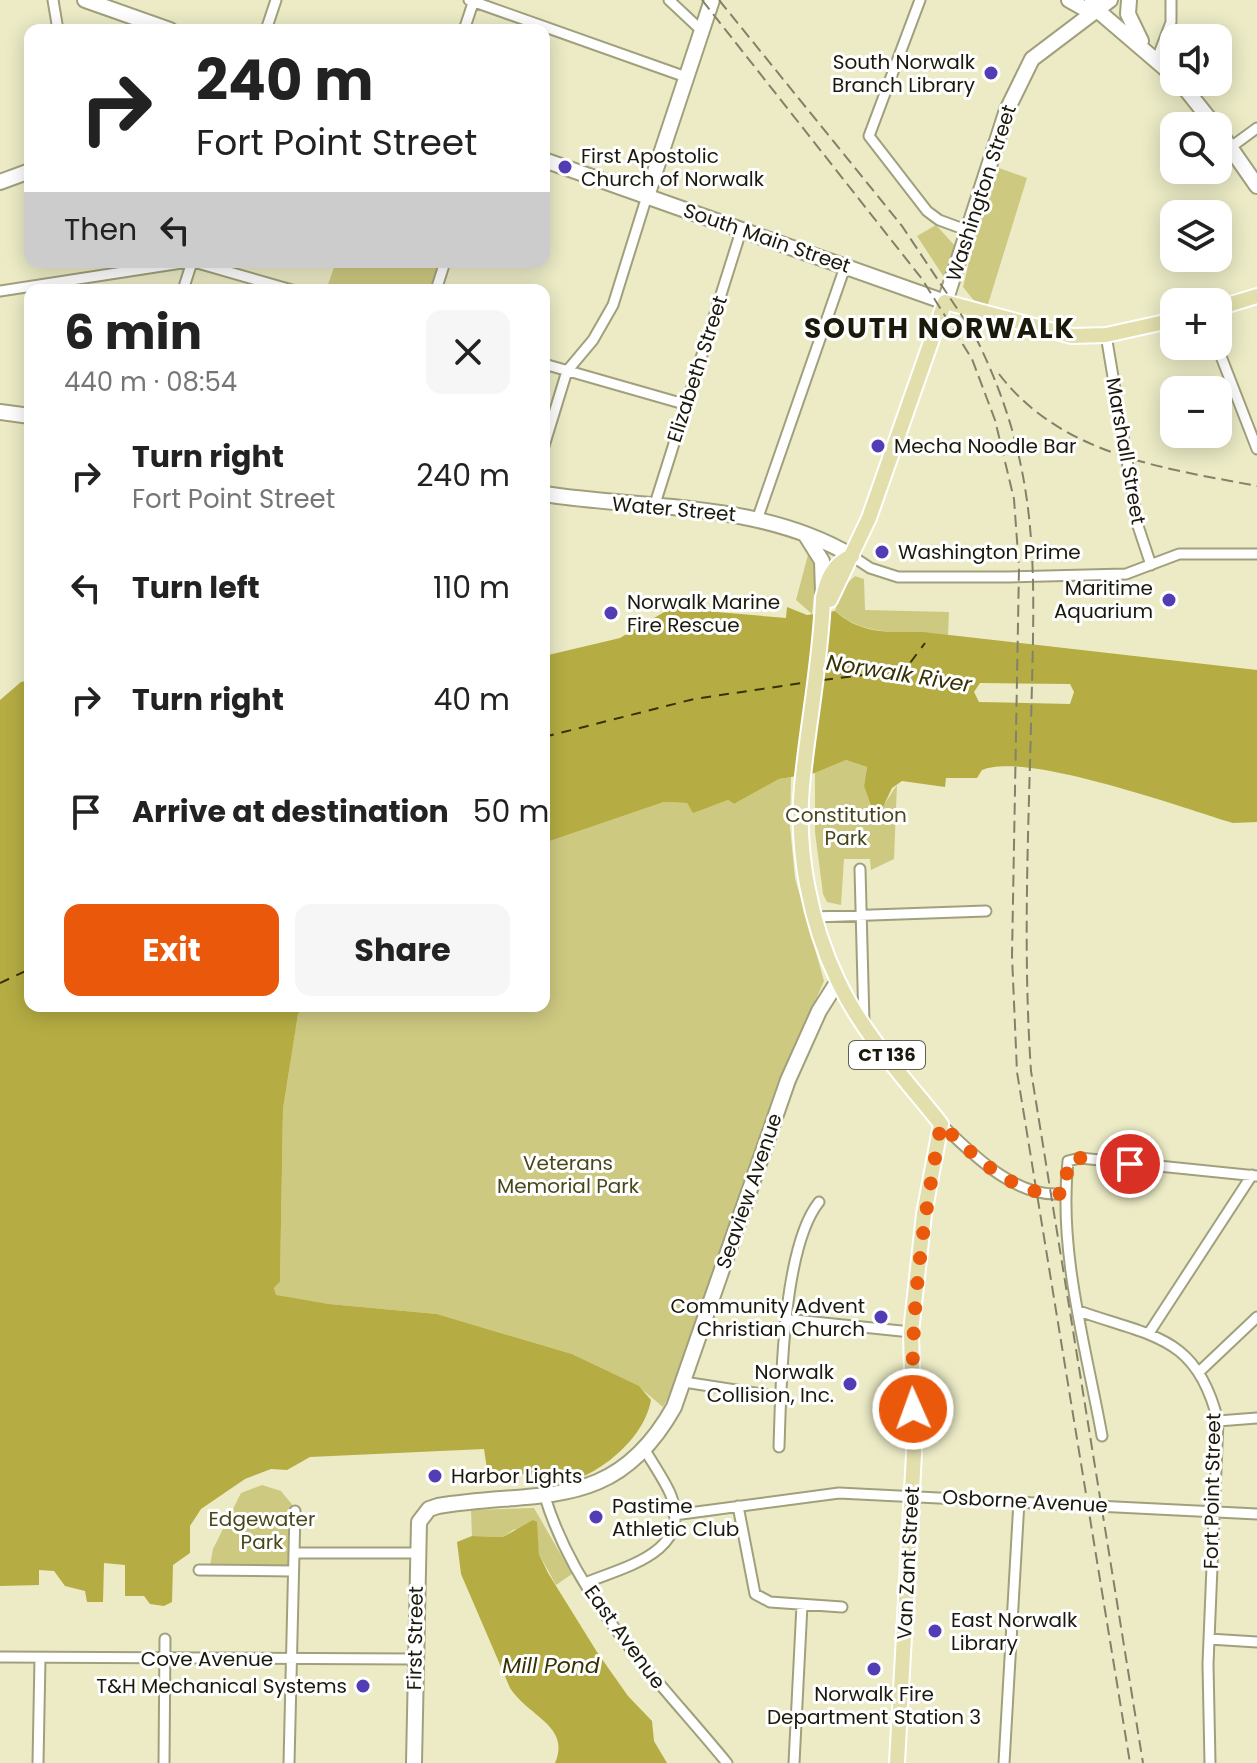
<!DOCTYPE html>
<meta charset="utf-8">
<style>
:root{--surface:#fff;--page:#f6f6f6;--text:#222;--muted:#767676;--accent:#ea580c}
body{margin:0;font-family:Poppins,sans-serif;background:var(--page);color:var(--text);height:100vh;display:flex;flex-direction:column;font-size:30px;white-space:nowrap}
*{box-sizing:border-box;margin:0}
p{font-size:26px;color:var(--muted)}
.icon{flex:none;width:44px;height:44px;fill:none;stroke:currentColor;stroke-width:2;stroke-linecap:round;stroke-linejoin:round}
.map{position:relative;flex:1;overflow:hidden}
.details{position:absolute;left:24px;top:284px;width:526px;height:728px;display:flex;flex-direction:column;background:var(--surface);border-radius:16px;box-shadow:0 4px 20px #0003}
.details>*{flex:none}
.banner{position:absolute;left:24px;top:24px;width:526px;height:244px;border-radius:16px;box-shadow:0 4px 20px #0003;background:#fff;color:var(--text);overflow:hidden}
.fabs{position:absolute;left:1160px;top:24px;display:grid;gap:16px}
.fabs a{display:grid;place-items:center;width:72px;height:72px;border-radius:16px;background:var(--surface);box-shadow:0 4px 20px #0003;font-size:40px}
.pin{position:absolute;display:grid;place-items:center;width:68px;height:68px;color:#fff;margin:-34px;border:4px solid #fff;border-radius:50%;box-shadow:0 2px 8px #0007}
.me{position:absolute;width:88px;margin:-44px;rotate:358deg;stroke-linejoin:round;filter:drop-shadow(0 0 6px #0008)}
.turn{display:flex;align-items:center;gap:28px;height:168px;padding:0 40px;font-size:36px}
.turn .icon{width:104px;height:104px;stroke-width:2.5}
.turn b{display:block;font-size:56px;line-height:68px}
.then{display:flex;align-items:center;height:76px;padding:0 40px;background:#0003;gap:16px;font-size:30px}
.round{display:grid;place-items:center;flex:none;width:84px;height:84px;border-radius:16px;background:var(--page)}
.head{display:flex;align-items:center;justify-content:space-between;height:136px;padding:0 40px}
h1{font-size:48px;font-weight:700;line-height:60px}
.cta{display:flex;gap:16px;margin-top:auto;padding:16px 40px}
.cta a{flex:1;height:92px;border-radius:16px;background:var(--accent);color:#fff;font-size:32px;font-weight:700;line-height:92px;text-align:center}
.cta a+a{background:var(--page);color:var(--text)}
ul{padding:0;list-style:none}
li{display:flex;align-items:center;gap:24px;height:112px;padding:0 40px}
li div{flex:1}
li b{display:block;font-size:30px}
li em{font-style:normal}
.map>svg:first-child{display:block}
</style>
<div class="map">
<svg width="1257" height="1763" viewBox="0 0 1257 1763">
<rect width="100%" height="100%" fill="#ecebc6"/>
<path fill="#cec981" d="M999 168 1027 178 985 314 963 287 973 245Z
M936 225 956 247 947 282 917 236Z
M336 262H442L433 290H326Z
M809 551 816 574 812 614 796 600Z
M855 576 864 579 865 610 949 612 948 635C907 629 868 640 835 611L842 588Z
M846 760 867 767 864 786 871 806 885 803 897 785 894 859 871 870 870 859H844L841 905 827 902 823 894 815 832V773Z
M791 777 790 827 795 878 824 981 802 1032 674 1387 663 1407 638 1386 572 1354 437 1314 329 1304 276 1296 274 1288 280 1282 283 1109 298 1013 304 1006H544V843L664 802 687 803 693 812 728 800 734 804 779 779Z
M262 1485 281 1491 299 1513 297 1571H209L213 1549 241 1493Z
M534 1508 572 1574 556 1585 539 1554 536 1524 513 1530 503 1537 472 1536 471 1510Z"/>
<path fill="#b5ad43" d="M787 607 807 615 835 611C862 635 889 632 923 632L1257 670V822L1233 823C1183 808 1025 751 982 770L977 778H946L945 787 902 781 892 788 880 813 871 806 864 786 867 767 846 760 815 773 779 779 734 804 728 800 693 813 687 803 664 802 544 843V656L620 638 671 608 786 618Z
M30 680V1006H304L298 1014 283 1109 280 1282 274 1288 276 1295 329 1304 437 1314 572 1354 639 1386 651 1400C643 1445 586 1486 541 1488L531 1474 488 1476 484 1449 310 1457 287 1470 271 1469 245 1479 201 1509 190 1526V1553L173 1565 172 1602 164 1606 150 1604 144 1596H125V1565L104 1563 103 1602H87L85 1591 65 1586 54 1571 39 1570V1585L0 1586V700L21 682Z
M533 1520 537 1522 539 1554 548 1573 597 1652 628 1696 652 1721 654 1741 667 1763H555C571 1726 529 1717 510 1688L461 1574 457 1542 472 1536 503 1537Z"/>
<path fill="#ecebc6" d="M980 683 1070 684 1074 692 1070 704 979 702 974 692Z"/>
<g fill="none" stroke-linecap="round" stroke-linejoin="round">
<path stroke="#363204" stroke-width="2" stroke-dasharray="10 8" stroke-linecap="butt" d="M823 680 880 673 910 663 925 643
M544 737 694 699 809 682
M0 983 30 969"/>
<g stroke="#a1a07d" stroke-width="13">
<path id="street" d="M53 0 58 30
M469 0 686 77
M669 0 702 31
M920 0 869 136 927 211 939 220 969 231
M266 30 276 0
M464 30 474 0
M1157 59 1171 22V0
M1231 147 1257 128
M194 262 292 290
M183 290 192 262
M436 290 445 262
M0 291 188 262
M1106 335 1138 526 1151 565
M1217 346 1257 449
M544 364 684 404
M544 446 567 371 593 340 613 305 647 196
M654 507 741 231
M758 517 846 264
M852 556 870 568 898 577H1009L1126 574 1179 554H1257
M860 869 864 1023
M815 917 986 911
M941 1124C972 1154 1018 1201 1065 1193
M1079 1311C1152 1337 1197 1335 1218 1421L1208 1664 1210 1763
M785 1319 911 1332
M1149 1333 1252 1175
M1200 1371 1257 1317
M684 1382 781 1397
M1218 1421 1257 1418
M1102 1436C1086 1347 1058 1252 1068 1161L1080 1158 1257 1176
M779 1447C781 1388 782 1248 819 1202
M545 1497C577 1602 659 1680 727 1763
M738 1506 755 1594 770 1602 842 1607
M674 1515 839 1493 1257 1514
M294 1553H416
M199 1570 292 1571
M585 1583C624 1567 695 1552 670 1493 663 1478 653 1464 645 1450
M1209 1639 1257 1642
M0 1657 415 1659
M38 1763 40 1658
M164 1763 165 1639
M289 1763 295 1511
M794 1763 802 1605
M1004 1763 1019 1501"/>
</g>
<g stroke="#a1a07d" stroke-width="18">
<path id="secondary" d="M85 0 170 30
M1069 0 1085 9 1097 10
M1092 0 1097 10 1174 76
M1129 0 1128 14 1141 41
M1180 82 1215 126
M1218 130 1257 186
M544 160 945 302 1007 110 1032 59 1110 0
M0 182 30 171
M647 196 712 0
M0 412 30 416
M544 494C648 510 759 501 852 556
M805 534 822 561 823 592
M414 1763 419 1522 429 1509 438 1506C540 1489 614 1514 674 1407L788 1080 819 1011 838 981"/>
</g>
<g stroke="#fff" stroke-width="18">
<path id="primary" d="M1218 308 1257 296
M852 556C833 564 827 579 823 598 821 661 808 723 802 786 796 850 810 923 838 981 863 1034 905 1079 941 1124L924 1214 911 1332 914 1454 897 1763
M830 600 869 518 945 302 1072 336 1106 335 1174 320"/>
</g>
<use href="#street" stroke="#fff" stroke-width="9"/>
<use href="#secondary" stroke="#fff" stroke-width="14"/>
<use href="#primary" stroke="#e2dfac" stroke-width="14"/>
<path stroke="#828169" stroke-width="2" stroke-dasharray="12 6" stroke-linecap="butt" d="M702 0 922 279 972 359 995 420 1014 499 1019 568 1012 956 1017 1072 1130 1763
M719 0 902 226 980 343
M975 336C1044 474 1034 577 1031 726 1028 841 1023 955 1031 1071L1143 1763
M999 374C1061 455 1163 468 1257 486"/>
</g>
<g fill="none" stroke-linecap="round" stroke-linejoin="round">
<path stroke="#ea580c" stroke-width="14" stroke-dasharray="0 25.2" d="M913 1409C910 1306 923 1225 941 1124 972 1154 1018 1201 1065 1193L1068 1161 1080 1158 1130 1164"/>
</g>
<g fill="#533db5" stroke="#fff" stroke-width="3">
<circle cx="991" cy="73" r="8"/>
<circle cx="565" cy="167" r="8"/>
<circle cx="878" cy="446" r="8"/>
<circle cx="882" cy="552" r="8"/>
<circle cx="1169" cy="600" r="8"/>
<circle cx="611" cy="613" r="8"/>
<circle cx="881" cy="1317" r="8"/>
<circle cx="850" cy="1384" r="8"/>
<circle cx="435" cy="1476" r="8"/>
<circle cx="596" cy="1517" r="8"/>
<circle cx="935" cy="1631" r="8"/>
<circle cx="874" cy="1669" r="8"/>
<circle cx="363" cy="1686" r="8"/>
</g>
<g text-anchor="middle" stroke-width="6" stroke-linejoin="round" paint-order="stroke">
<rect fill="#fff" stroke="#5f5e55" stroke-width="2" x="849" y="1041" width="76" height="28" rx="6"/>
<g font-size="18" font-weight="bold" fill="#1a190c">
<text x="887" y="1061">CT 136</text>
</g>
<g font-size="20" fill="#1a190c" stroke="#fff" text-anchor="start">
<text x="975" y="69" text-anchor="end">South Norwalk<tspan x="975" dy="23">Branch Library</tspan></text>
<text x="581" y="163">First Apostolic<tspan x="581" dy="23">Church of Norwalk</tspan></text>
<text x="894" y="453">Mecha Noodle Bar</text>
<text x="898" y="559">Washington Prime</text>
<text x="1153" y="595" text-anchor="end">Maritime<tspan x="1153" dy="23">Aquarium</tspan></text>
<text x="627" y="609">Norwalk Marine<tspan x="627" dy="23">Fire Rescue</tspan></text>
<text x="865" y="1313" text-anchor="end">Community Advent<tspan x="865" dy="23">Christian Church</tspan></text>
<text x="834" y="1379" text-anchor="end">Norwalk<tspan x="834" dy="23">Collision, Inc.</tspan></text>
<text x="451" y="1483">Harbor Lights</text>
<text x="612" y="1513">Pastime<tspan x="612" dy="23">Athletic Club</tspan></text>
<text x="951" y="1627">East Norwalk<tspan x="951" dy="23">Library</tspan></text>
<text x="347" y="1693" text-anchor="end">T&amp;H Mechanical Systems</text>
<text x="874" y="1701" text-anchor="middle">Norwalk Fire<tspan x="874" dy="23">Department Station 3</tspan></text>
</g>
<g font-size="20" fill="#1a190c" stroke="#fff">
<text transform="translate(981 193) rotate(-72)" y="7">Washington Street</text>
<text transform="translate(767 238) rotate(19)" y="7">South Main Street</text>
<text transform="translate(697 369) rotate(-72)" y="7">Elizabeth Street</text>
<text transform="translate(1126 451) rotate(80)" y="7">Marshall Street</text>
<text transform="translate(674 509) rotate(5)" y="7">Water Street</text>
<text transform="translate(749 1191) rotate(-71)" y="7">Seaview Avenue</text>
<text transform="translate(1212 1491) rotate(-89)" y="7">Fort Point Street</text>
<text transform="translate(1025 1501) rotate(3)" y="7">Osborne Avenue</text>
<text transform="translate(908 1563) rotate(-87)" y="7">Van Zant Street</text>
<text transform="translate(625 1637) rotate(54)" y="7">East Avenue</text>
<text transform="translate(415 1638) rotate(-89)" y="7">First Street</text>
<text x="207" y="1666">Cove Avenue</text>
</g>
<g font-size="20" fill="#4a471b" stroke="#fff">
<text x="846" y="822">Constitution<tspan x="846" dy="23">Park</tspan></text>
<text x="568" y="1170">Veterans<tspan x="568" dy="23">Memorial Park</tspan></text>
<text x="262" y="1526">Edgewater<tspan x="262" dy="23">Park</tspan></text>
</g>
<g font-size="22" font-style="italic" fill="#363204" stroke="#fff">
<text transform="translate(899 673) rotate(9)" y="8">Norwalk River</text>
<text x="551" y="1673">Mill Pond</text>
</g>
<g font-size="28" font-weight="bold" letter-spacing="2" fill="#1a190c" stroke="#fff">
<text x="940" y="338">SOUTH NORWALK</text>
</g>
</g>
</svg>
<div class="fabs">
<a><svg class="icon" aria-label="sound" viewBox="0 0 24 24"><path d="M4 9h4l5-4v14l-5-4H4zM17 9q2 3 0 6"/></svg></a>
<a><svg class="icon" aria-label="search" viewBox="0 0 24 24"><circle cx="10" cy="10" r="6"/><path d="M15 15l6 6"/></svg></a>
<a><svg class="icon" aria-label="layers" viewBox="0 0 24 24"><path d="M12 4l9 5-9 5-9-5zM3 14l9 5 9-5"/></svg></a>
<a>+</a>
<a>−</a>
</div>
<div class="pin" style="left:1130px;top:1164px;background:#d93025"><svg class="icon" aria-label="arrive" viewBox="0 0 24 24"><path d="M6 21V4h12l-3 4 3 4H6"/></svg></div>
<svg class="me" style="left:913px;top:1409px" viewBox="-20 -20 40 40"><circle r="17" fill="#ea580c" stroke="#fff" stroke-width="3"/><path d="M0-11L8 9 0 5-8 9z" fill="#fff"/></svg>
<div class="banner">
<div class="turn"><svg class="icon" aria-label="right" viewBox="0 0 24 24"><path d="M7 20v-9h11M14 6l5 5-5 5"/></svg><div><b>240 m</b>Fort Point Street</div></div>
<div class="then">Then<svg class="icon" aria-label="left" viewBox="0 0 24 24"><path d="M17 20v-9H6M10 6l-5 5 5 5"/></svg></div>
</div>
<section class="details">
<div class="head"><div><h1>6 min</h1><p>440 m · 08:54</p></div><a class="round"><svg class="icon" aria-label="close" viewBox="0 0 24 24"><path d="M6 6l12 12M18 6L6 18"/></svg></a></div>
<ul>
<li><svg class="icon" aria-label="right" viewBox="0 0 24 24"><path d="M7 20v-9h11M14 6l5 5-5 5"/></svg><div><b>Turn right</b><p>Fort Point Street</p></div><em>240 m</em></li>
<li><svg class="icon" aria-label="left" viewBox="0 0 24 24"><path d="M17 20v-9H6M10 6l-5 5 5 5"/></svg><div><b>Turn left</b></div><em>110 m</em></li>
<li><svg class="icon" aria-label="right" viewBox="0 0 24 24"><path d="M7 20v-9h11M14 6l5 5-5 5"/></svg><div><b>Turn right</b></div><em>40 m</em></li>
<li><svg class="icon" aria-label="arrive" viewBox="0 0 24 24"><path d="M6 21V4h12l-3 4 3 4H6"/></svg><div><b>Arrive at destination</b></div><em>50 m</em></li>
</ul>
<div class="cta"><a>Exit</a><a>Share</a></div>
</section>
</div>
